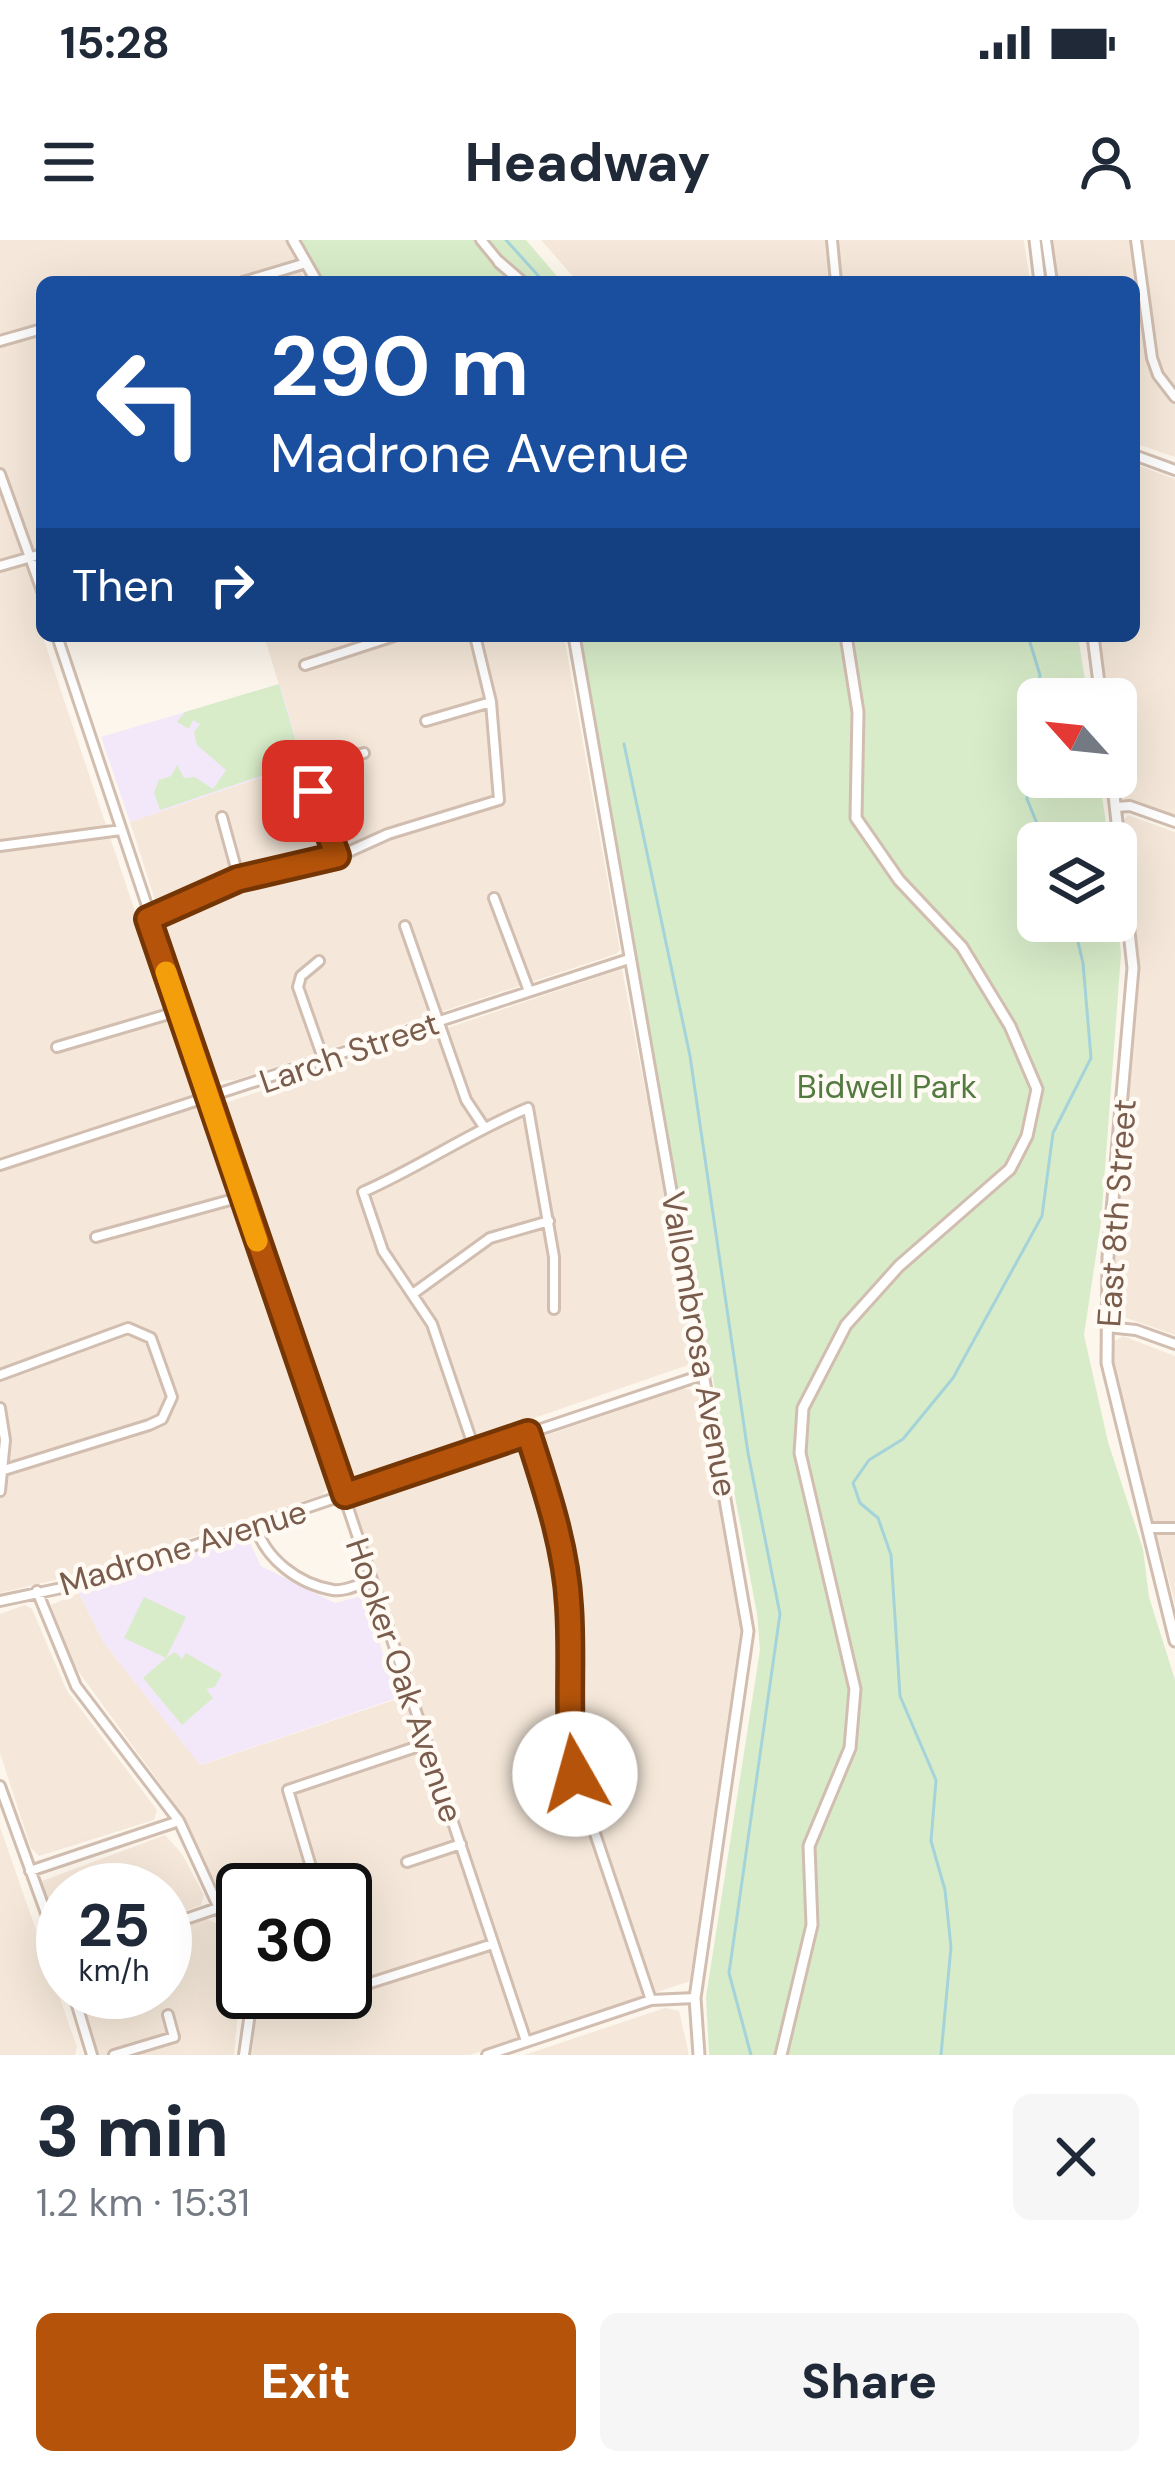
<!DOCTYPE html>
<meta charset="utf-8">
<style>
:root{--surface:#fff;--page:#f6f6f7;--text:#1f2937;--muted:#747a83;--accent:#b45309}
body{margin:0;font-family:"DM Sans",sans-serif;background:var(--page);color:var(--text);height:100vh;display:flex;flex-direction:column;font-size:45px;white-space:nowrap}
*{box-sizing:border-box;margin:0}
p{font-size:39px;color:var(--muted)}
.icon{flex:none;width:66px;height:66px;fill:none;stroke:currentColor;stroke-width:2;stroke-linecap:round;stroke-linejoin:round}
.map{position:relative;height:1815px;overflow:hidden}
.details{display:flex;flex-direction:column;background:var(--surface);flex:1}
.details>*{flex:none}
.banner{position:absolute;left:36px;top:36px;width:1104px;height:366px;border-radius:18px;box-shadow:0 12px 48px #0002;background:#1a4fa0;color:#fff;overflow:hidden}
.needle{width:78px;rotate:297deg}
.fabs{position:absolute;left:1017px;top:438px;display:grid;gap:24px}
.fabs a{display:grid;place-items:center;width:120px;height:120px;border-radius:18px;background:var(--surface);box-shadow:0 12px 48px #0002;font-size:60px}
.speed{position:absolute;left:36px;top:1623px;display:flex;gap:24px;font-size:60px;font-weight:700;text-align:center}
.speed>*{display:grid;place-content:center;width:156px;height:156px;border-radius:50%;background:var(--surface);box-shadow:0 12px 48px #0002;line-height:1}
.speed small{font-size:30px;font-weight:400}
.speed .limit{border:6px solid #111;border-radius:18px;background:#fff;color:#111}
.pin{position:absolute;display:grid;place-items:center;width:102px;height:102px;color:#fff;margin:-51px;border-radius:24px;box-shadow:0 6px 18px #0006}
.me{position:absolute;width:132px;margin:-66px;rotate:353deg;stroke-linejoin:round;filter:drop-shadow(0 0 9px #0008)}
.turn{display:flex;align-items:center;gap:42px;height:252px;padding:0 36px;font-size:54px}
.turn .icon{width:156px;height:156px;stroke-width:2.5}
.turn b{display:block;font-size:84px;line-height:102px}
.then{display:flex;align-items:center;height:114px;padding:0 36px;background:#0003;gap:24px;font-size:45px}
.round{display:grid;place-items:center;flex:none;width:126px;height:126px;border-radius:18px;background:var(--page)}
.summary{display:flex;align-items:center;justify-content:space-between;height:204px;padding:0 36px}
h1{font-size:72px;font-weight:800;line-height:90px}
.primary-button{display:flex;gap:24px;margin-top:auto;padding:24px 36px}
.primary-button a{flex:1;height:138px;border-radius:18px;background:var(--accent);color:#fff;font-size:48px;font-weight:800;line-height:138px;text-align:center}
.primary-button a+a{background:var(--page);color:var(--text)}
.status{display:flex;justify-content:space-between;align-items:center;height:84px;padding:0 60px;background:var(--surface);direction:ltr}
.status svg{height:33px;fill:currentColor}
header{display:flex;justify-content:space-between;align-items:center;height:156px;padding:0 36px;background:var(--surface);font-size:54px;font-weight:800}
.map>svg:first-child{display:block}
</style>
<div class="status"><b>15:28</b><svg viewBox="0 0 49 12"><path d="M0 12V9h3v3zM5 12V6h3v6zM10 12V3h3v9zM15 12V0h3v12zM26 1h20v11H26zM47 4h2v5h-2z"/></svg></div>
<header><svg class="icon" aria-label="menu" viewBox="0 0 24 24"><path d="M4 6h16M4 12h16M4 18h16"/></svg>Headway<svg class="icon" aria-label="person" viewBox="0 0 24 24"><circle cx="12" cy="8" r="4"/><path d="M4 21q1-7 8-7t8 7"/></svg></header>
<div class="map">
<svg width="1175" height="1815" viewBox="0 0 1175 1815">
<rect width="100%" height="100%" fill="#fdf6ec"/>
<path fill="#f5e8da" d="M0 0H286L306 42H42L41 391 328 1248 321 1255 80 1334 0 1353Z
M541 0H1024L1030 42H578Z
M1051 0H1175V217L1134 203V42H1057Z
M1134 224 1175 239V578L1122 558 1116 459H1109L1100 396H1134Z
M264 396H564L620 710 616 714 235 840 220 841 211 835 130 582 303 523Z
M1128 575 1175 592V1095L1112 1073 1130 826 1122 582Z
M622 729 697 1122 345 1243 223 871 225 863Z
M1123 1096 1175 1116V1363L1112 1126 1114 1101Z
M682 1149 696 1150 708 1179 741 1385 690 1741 470 1815H252L258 1752H345V1650H243V1696L172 1560 70 1420 51 1365 79 1353 104 1403 201 1525 415 1453 355 1267 358 1260Z
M25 1365 32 1369 67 1451 157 1570 154 1580 39 1616 31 1608 0 1513V1374Z
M0 1587 77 1807 75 1815H0Z
M165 1595 182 1614 204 1655 201 1665 165 1678V1650H63L61 1704 42 1641Z
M206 1679 216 1683 240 1750 234 1815H98L77 1752H165V1694Z
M665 1768 679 1771 689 1815H524Z"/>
<path fill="#f3e8fa" d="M280 444 303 523 130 582 101 497Z
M246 1295 261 1326 335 1363 365 1355 397 1458 200 1525 104 1403 79 1353Z"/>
<path fill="#d8ecc9" d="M293 0H526L562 42H317Z
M574 396H1078L1088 459H1038V537H1099L1109 603H1038V681H1116V667L1121 714 1101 982 1084 1095 1108 1202 1143 1309 1149 1357 1175 1440V1815H709L706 1757 760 1410 757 1374Z
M279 444 302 522 160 570 154 552 159 540 171 536 177 525 184 538 195 537 213 549 226 530 197 505 194 492 200 484 193 480 189 489 177 482 185 472Z
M144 1357 186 1377 166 1418 175 1412 182 1419 186 1413 222 1434 215 1447 206 1449 213 1458 182 1485 143 1438 166 1418 124 1398Z"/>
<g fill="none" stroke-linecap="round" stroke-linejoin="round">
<path stroke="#a5d3da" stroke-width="3" d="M506 0 544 42
M1028 396 1040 435 1027 559 1045 603
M624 504 690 816 748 1213 780 1374 729 1733 751 1815
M941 1815 951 1707 945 1650 931 1601 936 1540 900 1456 891 1315 878 1278 860 1263 853 1243 869 1220 903 1199 953 1138 1042 976 1053 893 1091 818 1083 723 1073 681"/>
<g stroke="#d1beb0" stroke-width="14">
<path id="minor" d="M481 0 499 22
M832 0 836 42
M1046 0 1052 42
M1136 0 1152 118 1158 135 1175 157
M243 42 303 24
M0 101 42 89
M1134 215 1175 230
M0 234 42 351
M0 326 42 314
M57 396 526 1801
M305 425 394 396
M426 481 491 462
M1116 567 1130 566 1175 582
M222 577 239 639
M0 606 121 590
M337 617 313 551C324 524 337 520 364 513
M494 658 529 751
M148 679 239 639 337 617 388 594 499 560 491 462 475 396
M405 686 466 860 484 887
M319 721 301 736 298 747 324 821
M57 807 179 771
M0 925 629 719
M96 997 241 957
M414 1053 490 998 549 981
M1107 1087 1136 1090 1175 1104
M0 1135 128 1088 151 1098 172 1157 162 1179 149 1185 4 1230
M0 1168 5 1200 0 1251
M528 1193 555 1278 569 1365 567 1464 575 1534 651 1760
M475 1211 432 1084 383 1011 363 952C420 927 470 892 528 868L554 1017V1069
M256 1287C266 1319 298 1344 333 1350 345 1352 359 1344 370 1341
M1151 1288H1175
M37 1351 76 1446 179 1581 243 1720
M0 1361 76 1345 705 1134
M0 1546 63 1720
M407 1622 461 1604
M30 1631 179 1581
M318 1650 288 1550 425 1504
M165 1686 221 1667
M345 1742 348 1750 493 1704
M73 1752 92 1815
M114 1815 174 1797 168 1775
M244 1815 253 1752
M487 1815 651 1760 695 1758"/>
</g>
<g stroke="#d1beb0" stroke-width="15">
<path id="tertiary" d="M293 0 317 42
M1035 0 1040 42
M499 22 522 42
M574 396 748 1391 695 1758 699 1815
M1093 396 1101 459
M1112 537 1133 728 1108 1017 1107 1123 1175 1401
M781 1815 812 1685 809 1606 850 1508 855 1449 800 1213 803 1168 846 1085 899 1026 1010 929 1027 896 1037 849 1010 786 962 707 899 640 856 578 858 472 846 396"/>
</g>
<use href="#minor" stroke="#fff" stroke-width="8"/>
<use href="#tertiary" stroke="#fff" stroke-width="9"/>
</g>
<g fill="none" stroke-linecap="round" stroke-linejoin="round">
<g stroke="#753606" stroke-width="30">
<path id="route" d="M313 551 337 616 238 639 148 679 345 1255 528 1193C546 1249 566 1307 569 1366 573 1423 566 1477 575 1534"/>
</g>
<use href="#route" stroke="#b45309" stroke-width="21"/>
<path stroke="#f59e0b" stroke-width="21" d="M166 732 257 1001"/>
</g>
<g text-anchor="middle" stroke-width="9" stroke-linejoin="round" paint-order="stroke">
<g font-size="33" fill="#7a5c4d" stroke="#fffaf3">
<text transform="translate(349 812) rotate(-19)" y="12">Larch Street</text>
<text transform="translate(1116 973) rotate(-86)" y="12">East 8th Street</text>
<text transform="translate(700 1104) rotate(80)" y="12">Vallombrosa Avenue</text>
<text transform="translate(183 1307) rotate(-17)" y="12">Madrone Avenue</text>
<text transform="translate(405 1440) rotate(71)" y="12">Hooker Oak Avenue</text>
</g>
<g font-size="33" fill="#537a41" stroke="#fffaf3">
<text x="887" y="858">Bidwell Park</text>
</g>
</g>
</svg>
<div class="fabs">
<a><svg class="needle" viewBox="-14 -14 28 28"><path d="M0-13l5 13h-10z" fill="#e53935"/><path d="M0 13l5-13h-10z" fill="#747a83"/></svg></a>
<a><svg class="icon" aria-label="layers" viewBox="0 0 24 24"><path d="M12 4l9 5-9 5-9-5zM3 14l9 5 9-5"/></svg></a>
</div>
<div class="speed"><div>25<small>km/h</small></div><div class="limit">30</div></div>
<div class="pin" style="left:313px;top:551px;background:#d93025"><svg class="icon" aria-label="arrive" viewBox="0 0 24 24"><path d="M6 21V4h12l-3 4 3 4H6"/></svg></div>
<svg class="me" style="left:575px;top:1534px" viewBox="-20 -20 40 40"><circle r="19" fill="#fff"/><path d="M0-13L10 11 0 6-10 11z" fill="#b45309"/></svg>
<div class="banner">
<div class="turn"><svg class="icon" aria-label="left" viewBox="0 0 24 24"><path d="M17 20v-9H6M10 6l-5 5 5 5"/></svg><div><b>290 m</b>Madrone Avenue</div></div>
<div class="then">Then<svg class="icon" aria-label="right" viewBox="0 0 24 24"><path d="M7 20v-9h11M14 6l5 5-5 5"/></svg></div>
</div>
</div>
<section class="details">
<div class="summary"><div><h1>3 min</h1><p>1.2 km · 15:31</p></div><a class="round"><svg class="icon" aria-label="close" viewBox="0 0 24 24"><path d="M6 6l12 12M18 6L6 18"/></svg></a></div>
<div class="primary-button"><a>Exit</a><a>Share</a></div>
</section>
